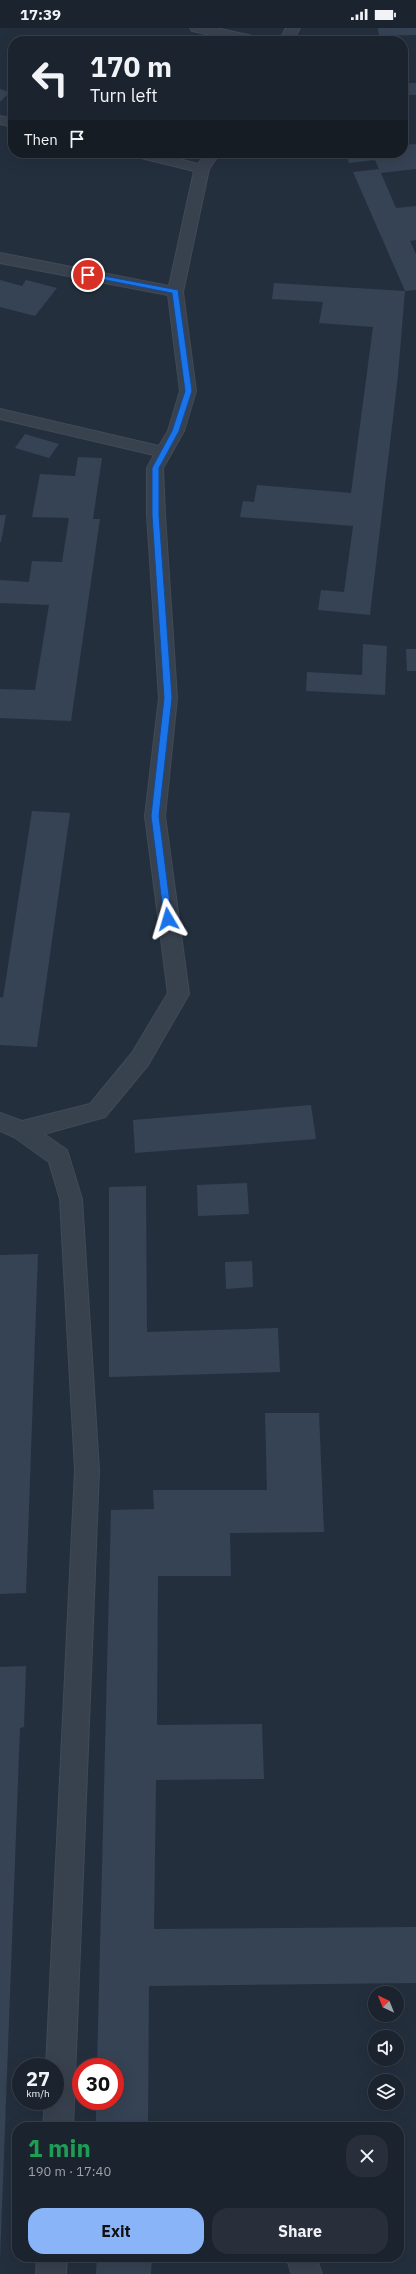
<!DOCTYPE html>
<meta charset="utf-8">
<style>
:root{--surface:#1b232e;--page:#282f3a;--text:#f1f3f6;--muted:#a0a4aa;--line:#39404a;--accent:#8ab4f8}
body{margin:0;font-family:"IBM Plex Sans",sans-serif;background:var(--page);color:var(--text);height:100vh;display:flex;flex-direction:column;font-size:15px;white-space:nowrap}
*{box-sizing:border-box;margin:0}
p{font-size:13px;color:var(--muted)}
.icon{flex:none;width:22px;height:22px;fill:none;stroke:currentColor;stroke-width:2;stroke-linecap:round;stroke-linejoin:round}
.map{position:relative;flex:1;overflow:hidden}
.details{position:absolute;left:12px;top:2094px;width:392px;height:140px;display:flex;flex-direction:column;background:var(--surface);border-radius:16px;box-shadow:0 4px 16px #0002,0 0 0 1px var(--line)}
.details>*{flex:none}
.guide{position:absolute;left:8px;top:8px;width:400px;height:122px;border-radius:16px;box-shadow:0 4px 16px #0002,0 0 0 1px var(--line);background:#1b232e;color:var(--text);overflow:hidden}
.needle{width:26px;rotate:317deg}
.buttons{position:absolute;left:368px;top:1958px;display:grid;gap:8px}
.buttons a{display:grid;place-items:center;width:36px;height:36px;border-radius:50%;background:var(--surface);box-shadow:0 4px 16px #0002,0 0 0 1px var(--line);font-size:20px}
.speed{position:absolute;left:12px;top:2030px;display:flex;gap:8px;font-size:20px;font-weight:700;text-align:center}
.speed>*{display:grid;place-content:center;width:52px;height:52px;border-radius:50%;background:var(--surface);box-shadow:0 4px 16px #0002,0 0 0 1px var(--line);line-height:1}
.speed small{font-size:10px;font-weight:400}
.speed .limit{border:6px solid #d22;background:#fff;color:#111}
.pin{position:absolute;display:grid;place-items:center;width:34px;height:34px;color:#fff;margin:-17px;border:2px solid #fff;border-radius:50%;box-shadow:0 1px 4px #0007}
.me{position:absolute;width:44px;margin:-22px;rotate:353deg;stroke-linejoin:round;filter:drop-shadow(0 0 3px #0008)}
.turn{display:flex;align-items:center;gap:14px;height:84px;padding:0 16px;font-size:18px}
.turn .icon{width:52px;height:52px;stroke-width:2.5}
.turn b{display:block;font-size:28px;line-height:34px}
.then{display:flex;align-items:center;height:38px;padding:0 16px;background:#0003;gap:8px;font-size:15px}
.round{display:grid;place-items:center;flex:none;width:42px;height:42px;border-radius:16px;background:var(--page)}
.headline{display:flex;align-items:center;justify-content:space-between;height:68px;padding:0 16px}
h1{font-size:24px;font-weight:700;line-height:30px;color:#1e9e55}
.cta{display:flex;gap:8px;margin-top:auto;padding:8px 16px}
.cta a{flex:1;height:46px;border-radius:16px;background:var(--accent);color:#111;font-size:16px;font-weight:700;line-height:46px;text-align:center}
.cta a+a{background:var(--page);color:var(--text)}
.status{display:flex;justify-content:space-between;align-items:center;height:28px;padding:0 20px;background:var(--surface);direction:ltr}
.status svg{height:11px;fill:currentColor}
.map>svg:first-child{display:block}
</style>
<div class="status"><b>17:39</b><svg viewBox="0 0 49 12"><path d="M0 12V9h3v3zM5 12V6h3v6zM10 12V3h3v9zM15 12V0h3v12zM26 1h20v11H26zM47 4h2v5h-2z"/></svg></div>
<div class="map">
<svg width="416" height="2246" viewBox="0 0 416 2246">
<rect width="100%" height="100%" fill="#242f3e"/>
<path fill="#364354" d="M378 0H416V7L379 8Z
M58 8 76 12V13H54Z
M403 55H416V67H403Z
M0 61 10 64 1 73H0Z
M416 116V141L381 145 396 180 416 178V212L410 213 416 226V262L405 263 353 144 379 141 375 132 349 135 345 125H403V117Z
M0 252 22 258 26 252 57 260 35 288 0 279Z
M274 255 405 263 398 347 370 587 318 582 321 562 344 564 353 498 240 489 243 473 254 474 257 457 351 465 373 299 319 295 323 274 272 271Z
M25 406 59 416 49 430 15 420Z
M78 429 102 430 93 491H100L71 693 0 690V661L35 662 49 577 0 575V552L29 554 32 533 62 534 69 490 32 489 40 446 75 448Z
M0 487H6L1 514H0Z
M363 616 387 618 385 667 306 663 307 644 362 647Z
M406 621H416V643H407Z
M32 783 70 785 37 1019 0 1017V969L3 970Z
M311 1077 316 1111 135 1125 133 1092Z
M247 1155 249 1186 198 1188 197 1157Z
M146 1158 147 1304 278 1300 280 1344 109 1349V1159Z
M38 1226 26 1565 0 1566V1227Z
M252 1233 253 1259 226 1261 225 1234Z
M265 1385H319L324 1504 230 1505 231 1548H158L157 1697 262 1696 264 1751 156 1752 154 1901 416 1899V1955L149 1958 148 2099H96V2073H115V2039H97L111 1482 154 1481 153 1462H267Z
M26 1638 24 1699 20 1700 0 2232V1639Z
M97 2229H152L151 2246H96Z"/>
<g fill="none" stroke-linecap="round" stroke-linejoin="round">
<g stroke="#414a57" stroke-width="2">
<path id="minor" d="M190 0H216L262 10 264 13H238L192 3Z
M286 0H300L293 13H279Z
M0 88 13 91V99L0 96Z
M131 125H155L198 136 206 125H220L209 141 183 264 196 363 184 403 163 440 165 487 177 670 165 788 189 966 148 1037 105 1089 44 1106 67 1122 82 1171 99 1442 73 2099H43L45 2073H55V2039H46L75 1442 60 1171 49 1134 14 1109 0 1103V1085L22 1093 90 1076 132 1025 168 965 145 788 159 670 147 487V440L154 427 0 391V381L159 418 168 403 180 363 168 267 0 235V225L169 258 194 143 133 128Z
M37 2229H67L66 2246H36Z
M286 2229H316L322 2246H292Z"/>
</g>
<use href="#minor" fill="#38414e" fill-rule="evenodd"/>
</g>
<path fill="#1a73e8" stroke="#114b97" d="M88 245 178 262 192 363 179 403 159 440V487L172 670 159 788 172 891 168 894 164 891 151 788 164 670 152 487V440L172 403 185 363 172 265 85 248Z"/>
</svg>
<div class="buttons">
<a><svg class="needle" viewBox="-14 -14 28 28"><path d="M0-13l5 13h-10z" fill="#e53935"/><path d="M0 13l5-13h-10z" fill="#a0a4aa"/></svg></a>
<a><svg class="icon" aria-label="sound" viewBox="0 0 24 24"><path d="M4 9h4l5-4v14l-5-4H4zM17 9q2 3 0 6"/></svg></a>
<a><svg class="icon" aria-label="layers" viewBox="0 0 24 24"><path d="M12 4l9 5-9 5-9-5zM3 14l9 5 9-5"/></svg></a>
</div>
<div class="speed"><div>27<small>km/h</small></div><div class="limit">30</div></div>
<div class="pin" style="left:88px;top:247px;background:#d93025"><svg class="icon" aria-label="arrive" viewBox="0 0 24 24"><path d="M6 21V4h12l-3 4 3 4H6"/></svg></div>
<svg class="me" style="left:168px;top:891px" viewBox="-20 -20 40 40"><path d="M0-17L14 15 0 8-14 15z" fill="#1a73e8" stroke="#fff" stroke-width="4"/></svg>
<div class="guide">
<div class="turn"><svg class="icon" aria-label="left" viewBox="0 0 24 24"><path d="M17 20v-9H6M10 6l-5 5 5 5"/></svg><div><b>170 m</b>Turn left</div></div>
<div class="then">Then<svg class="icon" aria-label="arrive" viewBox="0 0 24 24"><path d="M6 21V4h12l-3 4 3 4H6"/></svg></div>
</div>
<section class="details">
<div class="headline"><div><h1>1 min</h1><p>190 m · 17:40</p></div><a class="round"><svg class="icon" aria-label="close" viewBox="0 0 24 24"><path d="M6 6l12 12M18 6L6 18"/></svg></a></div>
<div class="cta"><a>Exit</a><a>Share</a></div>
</section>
</div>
